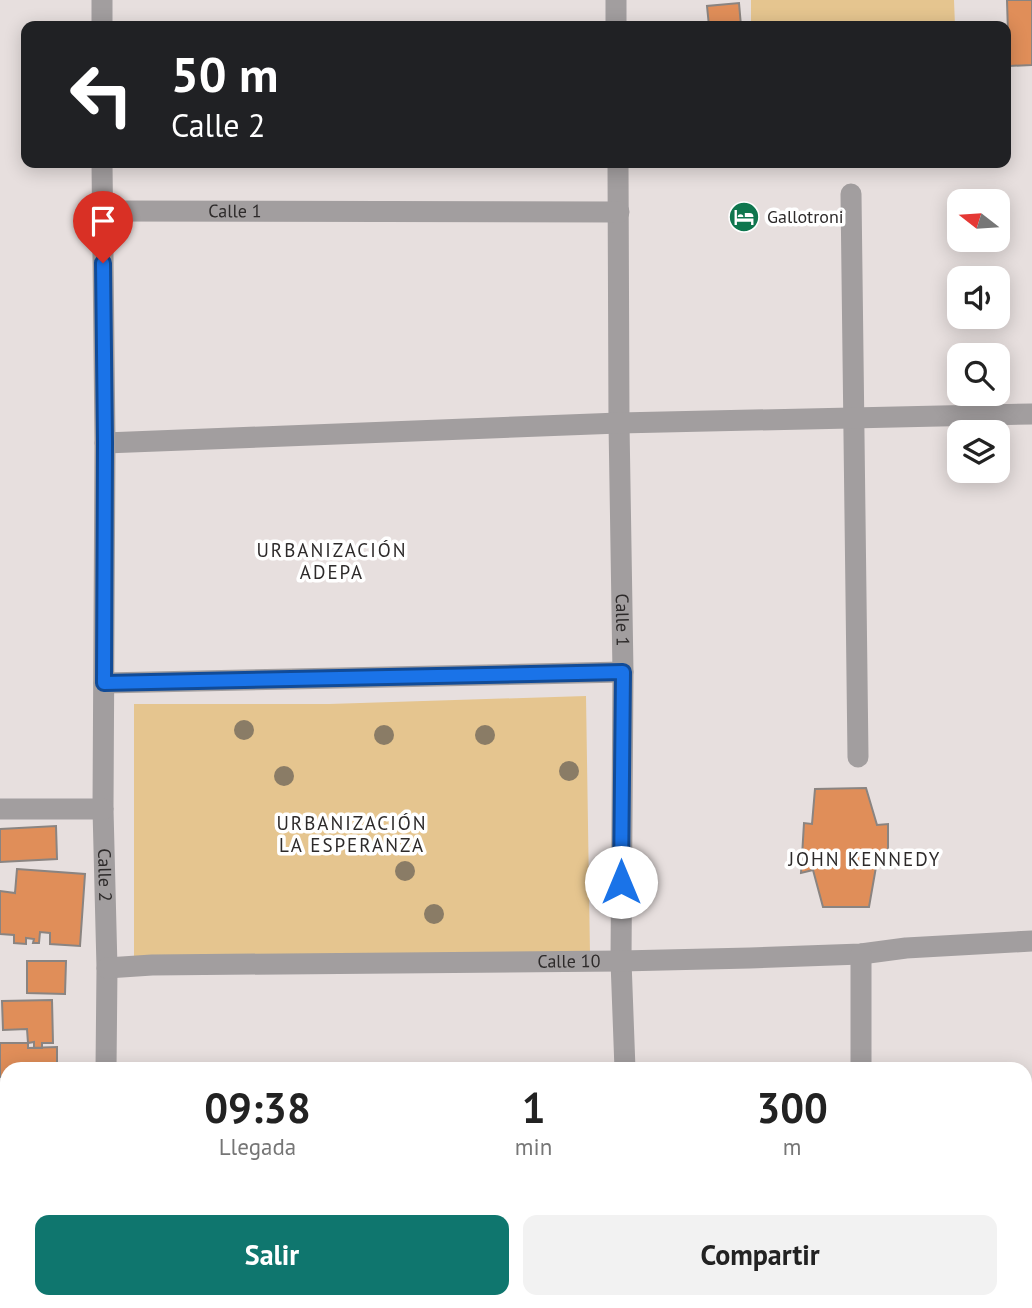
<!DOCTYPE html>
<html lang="es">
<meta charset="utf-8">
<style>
:root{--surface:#fff;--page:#f2f2f2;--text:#222;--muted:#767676;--accent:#0f766e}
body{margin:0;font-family:"PT Sans",sans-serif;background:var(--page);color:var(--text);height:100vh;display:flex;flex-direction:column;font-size:26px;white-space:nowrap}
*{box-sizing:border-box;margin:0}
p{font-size:23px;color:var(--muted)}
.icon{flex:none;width:38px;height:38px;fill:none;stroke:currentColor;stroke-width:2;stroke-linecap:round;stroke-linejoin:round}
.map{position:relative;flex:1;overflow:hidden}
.side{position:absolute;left:0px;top:1062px;width:1032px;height:247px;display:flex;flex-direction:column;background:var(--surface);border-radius:21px 21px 0 0;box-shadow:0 4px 18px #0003}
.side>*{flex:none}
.top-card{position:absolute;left:21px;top:21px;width:990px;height:147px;border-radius:14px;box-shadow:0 4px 18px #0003;background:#202124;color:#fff;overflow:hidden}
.needle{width:46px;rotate:287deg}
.buttons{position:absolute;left:947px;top:189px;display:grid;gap:14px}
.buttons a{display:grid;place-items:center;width:63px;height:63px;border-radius:14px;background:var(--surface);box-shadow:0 4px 18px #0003;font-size:35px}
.pin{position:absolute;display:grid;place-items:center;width:60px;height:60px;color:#fff;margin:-72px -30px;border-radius:50% 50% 50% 0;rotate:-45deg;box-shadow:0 0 7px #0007}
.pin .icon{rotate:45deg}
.me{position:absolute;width:77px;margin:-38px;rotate:0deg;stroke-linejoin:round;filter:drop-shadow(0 0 5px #0008)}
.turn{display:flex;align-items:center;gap:24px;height:147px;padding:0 35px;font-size:32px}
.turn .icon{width:91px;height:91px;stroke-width:2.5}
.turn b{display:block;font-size:49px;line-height:60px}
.eta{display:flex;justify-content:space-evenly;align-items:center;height:119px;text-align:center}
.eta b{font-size:42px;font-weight:800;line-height:49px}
.cta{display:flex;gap:14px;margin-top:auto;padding:14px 35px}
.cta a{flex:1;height:80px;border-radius:14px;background:var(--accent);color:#fff;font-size:28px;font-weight:800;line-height:80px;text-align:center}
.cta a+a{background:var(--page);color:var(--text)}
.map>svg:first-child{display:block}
</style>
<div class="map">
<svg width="1032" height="1308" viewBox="0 0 1032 1308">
<rect width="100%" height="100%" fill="#e7dfde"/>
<path fill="#e5c58f" d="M751 0H954L955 26H751Z
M586 696 590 954 134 956V704H329Z"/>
<path fill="#e08e59" stroke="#8a8481" stroke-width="2" d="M1007 0H1032V65L1009 66Z
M739 3 741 26H709L707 6Z
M866 788 877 825 888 824V865L876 867 869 907H823L813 870 801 873 804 823 812 824 815 789Z
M56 826 57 859 0 862V829Z
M17 869 85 874 80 946 50 944V933L40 932 39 943H33L34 939 26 938V944L14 943V935L0 934V891L15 893Z
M27 961H66L65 994 27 993Z
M52 1000 53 1043H42V1048H34V1042L28 1043 27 1029 3 1030 2 1001Z
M0 1043H28V1048L57 1047V1069H7V1077H0Z
M0 1123H7V1156H0Z
M0 1161H7V1192H0Z
M0 1300H7V1302H76V1308H0Z"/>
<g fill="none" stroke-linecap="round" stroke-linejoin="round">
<g stroke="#a29e9f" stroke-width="21">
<path d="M102 0V26"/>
<path d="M616 0V26"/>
<path id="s1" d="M102 163 105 443 103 809 107 968 106 1069"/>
<path id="s2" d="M618 163 619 423 623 672 621 961 625 1069"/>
<path d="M851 194 858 757"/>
<path id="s3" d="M102 211 619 212"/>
<path d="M105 443 619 423 1032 414"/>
<path d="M104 683 623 672"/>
<path d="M0 809H103"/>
<path id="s4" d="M107 968 152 965 621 961 750 958 861 954 906 948 1032 941"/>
<path d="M861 1069V954"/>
<path d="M107 1302V1308"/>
<path d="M627 1308V1302"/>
<path d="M861 1308V1302"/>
</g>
</g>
<g fill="#8a7c66">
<circle cx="244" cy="730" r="10"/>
<circle cx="384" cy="735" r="10"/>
<circle cx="485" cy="735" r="10"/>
<circle cx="569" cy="771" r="10"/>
<circle cx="284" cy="776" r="10"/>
<circle cx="405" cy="871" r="10"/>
<circle cx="434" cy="914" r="10"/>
</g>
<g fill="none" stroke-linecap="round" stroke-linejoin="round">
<g stroke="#114b97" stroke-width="18">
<path id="route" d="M103 263 105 443 104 683 623 672 621 882"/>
</g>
<use href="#route" stroke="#1a73e8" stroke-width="12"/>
</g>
<defs>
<g id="hotel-disc" transform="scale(1.575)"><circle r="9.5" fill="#0f764e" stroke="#fff"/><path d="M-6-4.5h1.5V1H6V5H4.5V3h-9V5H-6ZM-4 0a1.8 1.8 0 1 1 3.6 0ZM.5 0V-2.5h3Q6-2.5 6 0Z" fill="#fff"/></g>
</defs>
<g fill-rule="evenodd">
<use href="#hotel-disc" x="744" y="217"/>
</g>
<g text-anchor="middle" stroke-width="7" stroke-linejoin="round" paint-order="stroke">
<g font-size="18" fill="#2d2a2a" stroke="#fff">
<text dy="6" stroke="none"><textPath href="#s3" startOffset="133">Calle 1</textPath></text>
<text dy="6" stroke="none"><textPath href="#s2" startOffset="457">Calle 1</textPath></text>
<text dy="6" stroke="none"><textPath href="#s1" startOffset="712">Calle 2</textPath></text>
<text dy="6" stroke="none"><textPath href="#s4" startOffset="462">Calle 10</textPath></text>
</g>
<g font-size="18" fill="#2d2a2a" stroke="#fff" text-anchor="start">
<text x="767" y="223">Gallotroni</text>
</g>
<g font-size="19" letter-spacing="2" fill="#2d2a2a" stroke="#fff">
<text x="332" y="557">URBANIZACIÓN<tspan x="332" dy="22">ADEPA</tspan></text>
<text x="352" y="830">URBANIZACIÓN<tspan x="352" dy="22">LA ESPERANZA</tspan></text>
<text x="865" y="866">JOHN KENNEDY</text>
</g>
</g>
</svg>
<div class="buttons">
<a><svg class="needle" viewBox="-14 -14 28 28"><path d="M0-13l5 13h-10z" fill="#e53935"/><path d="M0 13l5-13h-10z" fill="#767676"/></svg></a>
<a><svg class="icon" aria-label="sound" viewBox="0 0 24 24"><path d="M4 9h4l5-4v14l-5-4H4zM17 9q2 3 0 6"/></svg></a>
<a><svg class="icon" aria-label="search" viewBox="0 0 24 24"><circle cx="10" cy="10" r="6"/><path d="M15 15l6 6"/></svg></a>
<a><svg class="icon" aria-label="layers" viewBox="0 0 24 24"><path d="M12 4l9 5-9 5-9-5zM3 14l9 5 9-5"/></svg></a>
</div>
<div class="pin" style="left:103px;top:263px;background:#d93025"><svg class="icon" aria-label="arrive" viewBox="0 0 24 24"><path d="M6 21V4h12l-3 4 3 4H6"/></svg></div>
<svg class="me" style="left:621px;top:882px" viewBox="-20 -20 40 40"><circle r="19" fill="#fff"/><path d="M0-13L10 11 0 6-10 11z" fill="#1a73e8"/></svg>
<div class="top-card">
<div class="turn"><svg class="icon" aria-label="left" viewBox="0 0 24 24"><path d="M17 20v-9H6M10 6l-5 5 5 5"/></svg><div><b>50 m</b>Calle 2</div></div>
</div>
<section class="side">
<div class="eta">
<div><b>09:38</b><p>Llegada</p></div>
<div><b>1</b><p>min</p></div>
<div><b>300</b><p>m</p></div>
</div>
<div class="cta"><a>Salir</a><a>Compartir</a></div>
</section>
</div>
